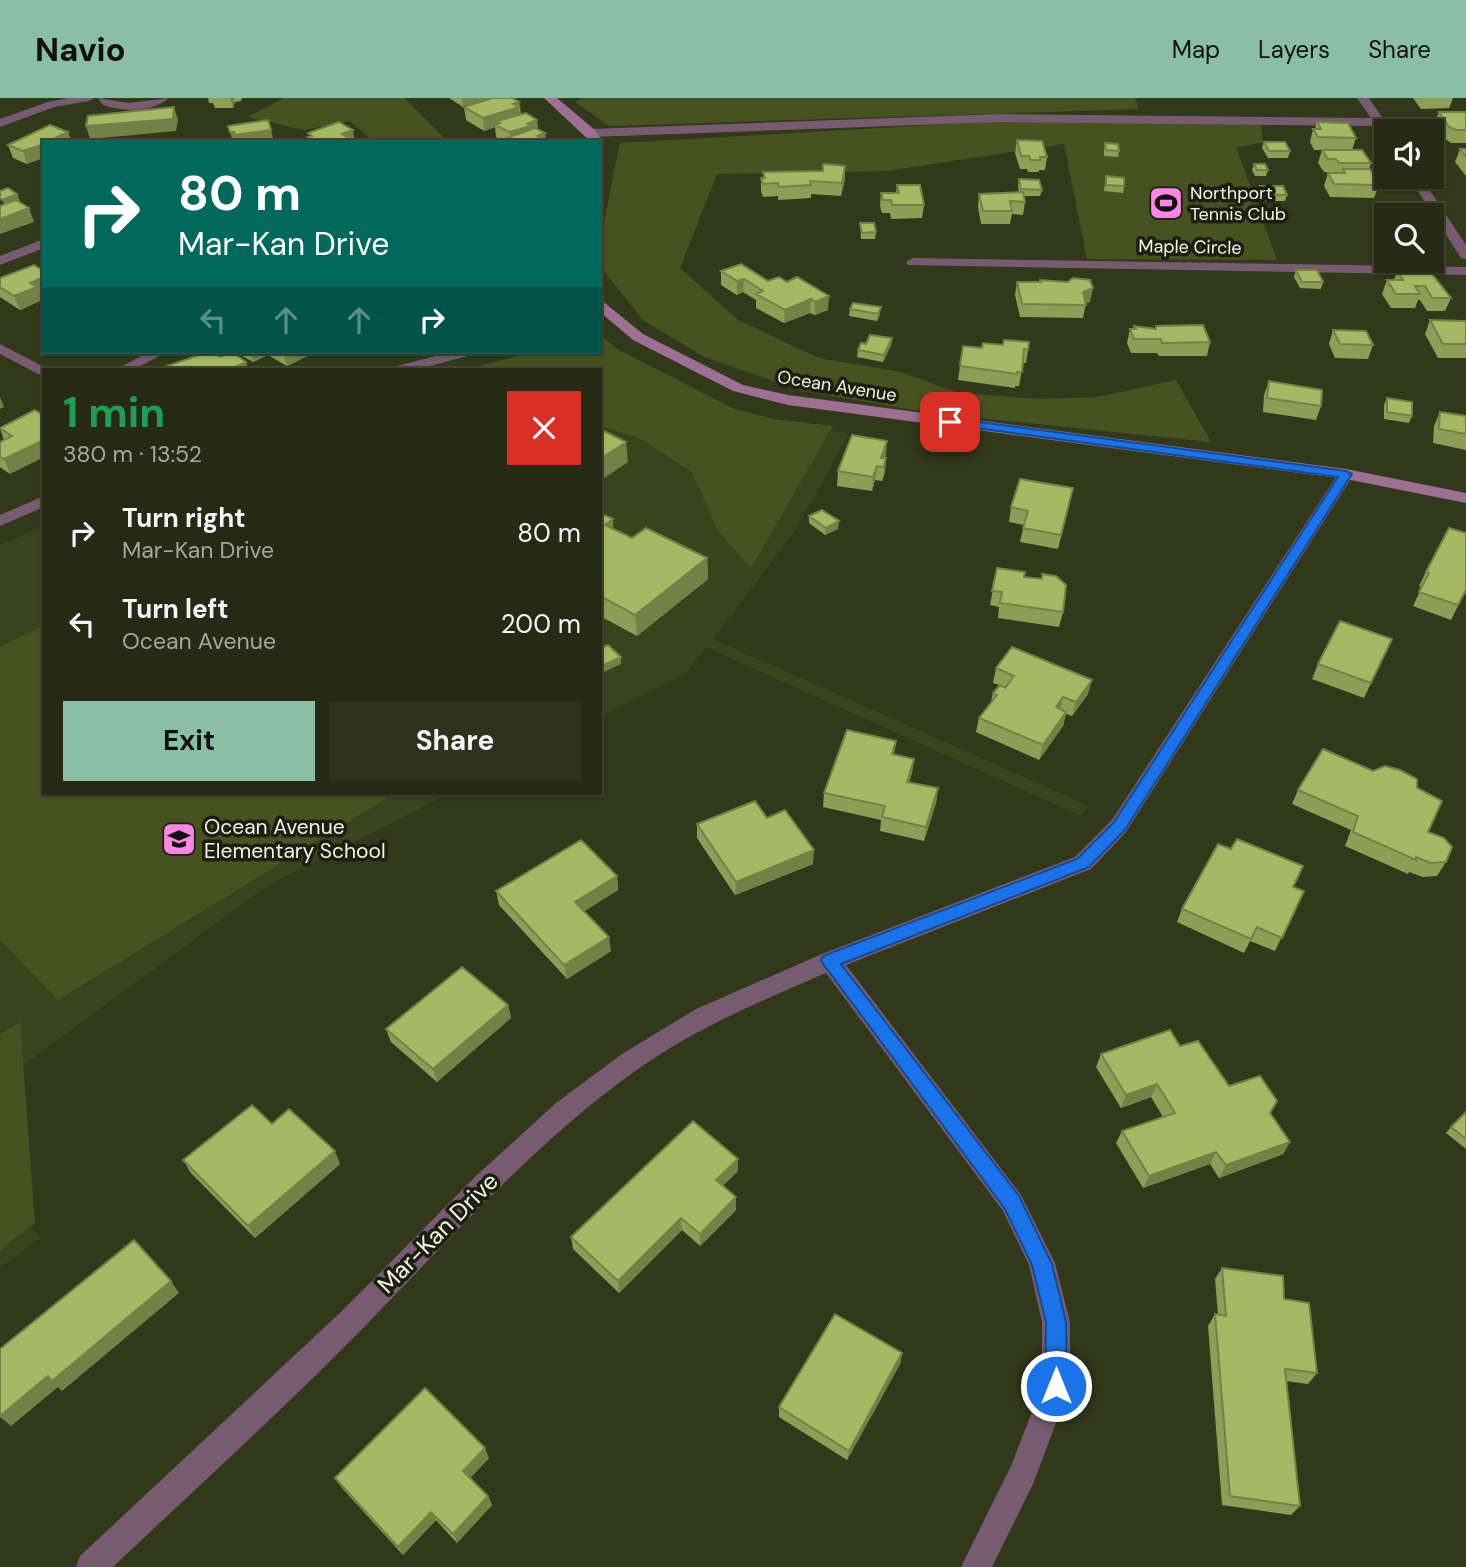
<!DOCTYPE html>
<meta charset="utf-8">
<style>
:root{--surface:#262a14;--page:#2e321d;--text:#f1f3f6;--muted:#a4a7a0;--line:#424634;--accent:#8abfa5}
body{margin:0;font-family:"DM Sans",sans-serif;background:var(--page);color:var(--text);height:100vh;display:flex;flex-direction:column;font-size:26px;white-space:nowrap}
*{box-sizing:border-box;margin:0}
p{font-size:23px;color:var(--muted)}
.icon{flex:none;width:38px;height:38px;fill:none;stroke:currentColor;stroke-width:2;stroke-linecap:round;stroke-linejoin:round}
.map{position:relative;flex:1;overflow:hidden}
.panel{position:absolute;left:42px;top:270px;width:560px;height:427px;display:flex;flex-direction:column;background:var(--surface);border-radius:0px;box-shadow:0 2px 5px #0004,0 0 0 2px var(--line)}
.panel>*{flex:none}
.banner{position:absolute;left:42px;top:42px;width:560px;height:214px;border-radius:0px;box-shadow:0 2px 5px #0004,0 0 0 2px var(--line);background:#00695c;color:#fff;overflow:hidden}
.tools{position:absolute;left:1374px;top:21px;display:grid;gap:14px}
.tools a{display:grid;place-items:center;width:70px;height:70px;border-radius:0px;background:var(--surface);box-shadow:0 2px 5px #0004,0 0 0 2px var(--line);font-size:35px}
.pin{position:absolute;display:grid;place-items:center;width:60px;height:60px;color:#fff;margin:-30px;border-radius:14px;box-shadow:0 4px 10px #0006}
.me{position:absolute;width:77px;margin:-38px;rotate:0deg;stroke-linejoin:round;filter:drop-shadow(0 0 5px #0008)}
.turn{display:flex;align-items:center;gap:24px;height:147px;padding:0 21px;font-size:32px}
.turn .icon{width:91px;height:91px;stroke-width:2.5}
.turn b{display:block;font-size:49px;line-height:60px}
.lanes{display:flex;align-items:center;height:66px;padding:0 21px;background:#0003;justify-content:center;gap:35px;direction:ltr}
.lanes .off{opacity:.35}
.round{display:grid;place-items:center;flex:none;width:74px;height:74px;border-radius:0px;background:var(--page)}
.overview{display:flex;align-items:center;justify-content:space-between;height:119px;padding:0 21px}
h1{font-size:42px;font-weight:700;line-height:52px;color:#1e9e55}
.action{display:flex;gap:14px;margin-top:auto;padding:14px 21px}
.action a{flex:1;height:80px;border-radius:0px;background:var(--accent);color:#111;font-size:28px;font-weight:700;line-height:80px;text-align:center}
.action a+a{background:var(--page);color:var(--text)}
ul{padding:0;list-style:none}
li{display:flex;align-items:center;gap:21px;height:91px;padding:0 21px}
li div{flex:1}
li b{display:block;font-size:26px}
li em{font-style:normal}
header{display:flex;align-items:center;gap:42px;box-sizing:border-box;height:98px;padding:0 35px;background:var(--accent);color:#111}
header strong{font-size:33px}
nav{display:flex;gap:38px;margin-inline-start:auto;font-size:24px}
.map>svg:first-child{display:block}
</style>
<header>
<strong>Navio</strong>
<nav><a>Map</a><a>Layers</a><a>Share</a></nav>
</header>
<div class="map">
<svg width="1466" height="1469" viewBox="0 0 1466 1469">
<rect width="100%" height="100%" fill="#32381a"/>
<path fill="#3b431d" d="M600 254 753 321 849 335 797 430 713 541 1089 708 1081 718 706 549 686 575 600 618V271H487Z
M44 428V695H450L267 788 0 984V447Z
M0 1092 40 1140 0 1170Z"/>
<path fill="#485221" d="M284 0H404L448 44H374L350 23 304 32 247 19Z
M583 0H1135L1139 11 609 28 575 4Z
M1004 23 1261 26 1263 45 1236 49 1277 162 1087 161 1064 46 887 73 717 76 680 170 738 222 819 260 901 274 958 295 1039 301 1098 299 1176 282 1211 344 931 315 802 293 704 259 643 222 600 168V145L620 45Z
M600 237 619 252 735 311 774 321 833 328 751 470 718 433 692 374 639 340 600 328V271H468L533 254H600Z
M44 528V695H395L58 902 0 842V549Z
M20 924 35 1125 0 1152V937Z"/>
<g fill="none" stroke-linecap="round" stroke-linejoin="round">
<path fill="#785b71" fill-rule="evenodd" d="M68 0H95L89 3 54 9 0 29V21L48 4Z
M98 0 128 5 169 0C151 15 124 14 103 7Z
M1357 0H1369L1391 33 1381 36 1375 28 1000 24 591 39 585 35 591 31 1000 16 1371 20Z
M1409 79H1421L1466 147V161L1461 160Z
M44 141V150L0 167V158Z
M913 160 1466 169V177L908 167 906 164Z
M0 246 48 271H44V279L0 256Z
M149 254H167L135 271H117Z
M451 254H474L472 257 418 271H395L397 268Z
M1346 371 1354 376 1126 734 1091 771 846 867 1021 1097 1055 1165 1070 1224V1288L1033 1386 992 1469H961L1011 1368 1042 1288V1224L1029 1167 1003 1113 826 875C761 903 696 930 638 971 536 1043 452 1139 365 1228 284 1311 197 1389 113 1469H76L80 1458 343 1212 477 1077 556 1005 622 956 696 911 822 856 1075 759 1112 722 1338 376Z
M44 398V409L0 428V417Z"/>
<path fill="#9d6f92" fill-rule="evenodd" d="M544 0H557L595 32 603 44 601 47 600 44H591Z
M600 201 643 236 743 287 788 297 1346 371 1466 395V405L1346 381 788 307 733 293 633 242 600 214Z"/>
</g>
<path fill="#8e9e56" d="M208 0H242L241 3 235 4 233 10H215L213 5H209Z
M449 0H491L463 9Z
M1413 0H1453L1449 10 1421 11Z
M519 4 521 16 520 17 537 22 538 31 545 35 546 43 547 44H505L496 39 495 29 484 33 466 22 464 9Z
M1439 14H1466V45H1451L1445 41 1434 26Z
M1317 24 1356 40 1352 52 1371 65 1369 71 1379 87 1374 100 1330 99 1324 88 1328 75H1333L1332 74H1324L1318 65 1322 52H1314L1310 44 1313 31H1315Z
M50 27 27 66 13 60 8 47Z
M1017 42 1047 59 1045 72H1039V74H1028L1027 71H1020L1015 55Z
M1264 44 1290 53 1288 60H1268L1262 50Z
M1105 45 1119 53 1118 59 1104 58V52Z
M1460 51H1466V78L1455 64Z
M1254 66 1268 72 1266 78H1255L1252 72Z
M763 74 845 81 841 98 811 96V100L778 102V98L763 99 761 93V80H763Z
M1106 78 1124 88 1123 95 1104 93Z
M1019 81 1042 92 1040 98H1024L1025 104 1023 117 1012 116 1010 126H981L978 109 979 96 1019 94 1018 88Z
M897 87 924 107 922 120 891 121 890 115H882L880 108 881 95H896Z
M1260 88 1287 97 1285 103H1262L1258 94Z
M1378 119H1386V148H1382L1374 132Z
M860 125 876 134 875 141H861Z
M1415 170 1451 200 1445 213H1427L1420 202H1418L1415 210H1391L1382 196 1387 182H1394L1397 173H1413Z
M1296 172 1323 184 1321 191 1300 190 1294 179Z
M44 173V195L39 196 42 202 20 212 0 199V180Z
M721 173 768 183 779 179 828 212 815 217 810 215 784 225 756 210V202L743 194 737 197 721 187Z
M1040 182 1090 204 1086 205 1083 220 1020 219 1015 197 1017 184H1039Z
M850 211 880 216 877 223 849 218Z
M1430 222 1466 223V260H1438L1425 236Z
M1134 228 1155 230 1156 228 1210 244 1207 258H1159L1157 255H1131L1127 245 1130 231H1133Z
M1333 232 1373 247 1368 261 1335 260 1329 246Z
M892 240 891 247 883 264 857 259 858 252 866 246Z
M963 248 1028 252 1026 265H1023L1019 288H1015V290L958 282Z
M235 254H315L287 268 268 257 253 264Z
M1269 283 1321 308 1316 322 1263 314 1264 297Z
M1387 300 1412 318 1409 325 1384 321V307Z
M1440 314 1466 318V352L1433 345 1434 328Z
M44 318 10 376 0 369V344L4 342 0 330Z
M886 357 885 360V375L882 383 875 382 872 393 837 388 838 373Z
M1073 390 1058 451 1020 444 1024 427 1009 424 1011 409Z
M600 415 613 421V431L632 440 707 460 708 481 637 538 600 518Z
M809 418 838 431 825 437 809 425Z
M997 470 1024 479 1063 514 1059 529 998 520 999 509 990 507Z
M1426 474 1466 492 1451 522 1413 508 1422 489 1419 488Z
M1392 541 1364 600 1312 581 1318 566Z
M996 570 1088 596 1072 618 1066 616 1063 628 1039 662 976 634 979 620 991 604 993 595 999 587 993 585Z
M896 643 894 656 914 661 912 675 909 684 938 690 936 705 924 743 880 733 881 722 823 709 824 695Z
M1417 690 1428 734 1446 764 1437 778 1423 779 1409 774 1408 776 1345 748 1351 732 1292 706 1298 692Z
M767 720 813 766 735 797 697 740V726Z
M617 778 618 792 584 813 611 853 567 881 499 807 496 793Z
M1293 789 1304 793 1275 853 1250 843 1244 855 1177 824 1182 811Z
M508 907 511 920 437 984 391 944 386 931Z
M1180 948 1229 988 1270 1015 1290 1044 1283 1056 1219 1080 1210 1066 1143 1090 1116 1045 1122 1033 1163 1019 1151 999 1121 1010 1096 969 1101 956Z
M1466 1014V1051L1446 1035 1451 1029Z
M272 1026 340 1066 255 1140 191 1075 183 1062Z
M738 1061V1073L722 1088 736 1112 700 1148 682 1132 619 1195 573 1151 571 1139Z
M1222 1170 1284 1201 1317 1275 1308 1286 1286 1283 1300 1408 1291 1417 1222 1407 1208 1228 1215 1216 1218 1217 1215 1181Z
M902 1255 900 1266 847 1362 779 1319V1309Z
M489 1360 470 1380 488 1398 492 1407 457 1445 436 1422 403 1457 342 1390 335 1380Z"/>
<path fill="#748146" d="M230 0H234L235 4 233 10Z
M462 0H491L463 9Z
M519 4 520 21 500 25 497 23V28L495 27V29L484 33 483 20Z
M174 9 178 22 176 33 90 41 86 28Z
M537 22 538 35 511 44 510 34Z
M271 32 274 44H233L230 34Z
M353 32 355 44 342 36Z
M68 34 72 44H50L55 40Z
M545 35 546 44H547H537V38Z
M44 46V60L27 66 23 53Z
M845 68V81L841 98 842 85Z
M17 96 20 103 5 108 2 102Z
M29 110 34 124 0 136V121Z
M44 179V195L39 196 42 202 20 212 14 198 30 185Z
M744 181 743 194 737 197V183Z
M1093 190 1090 204 1080 207 1083 194Z
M829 198 828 212 815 217V204Z
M811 201 810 215 784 225 785 212Z
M881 209 880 216 877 223 878 216Z
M892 240 891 247 883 264 884 257Z
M250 254H267L268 257 253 264Z
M283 254H315L287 268Z
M246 264 248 271H233V270Z
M0 299 4 309 0 311Z
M44 342V359L10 376 4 361Z
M887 343 886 357 882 369 881 360Z
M626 344 628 364 600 383V361Z
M886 360 885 375 882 383 884 369Z
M877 368 875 382 872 393 873 379Z
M613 421 614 442 605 427Z
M839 423 838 431 825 437 826 430Z
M707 460 708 481 637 538 635 517Z
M621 559V566L600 576V569Z
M1092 582 1088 596 1072 618 1076 604Z
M1063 599 1060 613 1056 609Z
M1066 614 1063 628 1039 662 1043 647Z
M914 661 912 675 905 698 907 684Z
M938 690 936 705 924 743 926 729Z
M814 752 813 766 735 797 736 784Z
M617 778 618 792 577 818 575 804Z
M609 839 611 853 567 881 564 867Z
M508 907 511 920 437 984 433 971Z
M1157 986 1151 999 1121 1010 1126 997Z
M1290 1044 1283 1056 1219 1080 1226 1067Z
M335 1053 340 1066 255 1140 248 1128Z
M1216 1054 1210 1066 1143 1090 1149 1078Z
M738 1061V1073L716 1095V1082Z
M736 1099V1112L700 1148V1136Z
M681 1120 682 1132 619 1195 618 1183Z
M171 1183 179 1195 62 1293 58 1289 11 1328 0 1319V1318L48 1278Z
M902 1255 900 1266 847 1362 849 1353Z
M485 1350 489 1360 468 1382 463 1373Z
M488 1398 492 1407 457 1445 453 1436Z
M431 1414 436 1422 403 1457 398 1449Z"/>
<path fill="#a5b864" stroke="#748146" stroke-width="2" d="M493 0H512L519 4 513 6 519 9 483 20 464 9Z
M174 9 173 21 86 28 88 18Z
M1439 14H1466V32H1456L1449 29Z
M526 15 537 22 527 26 530 28 510 34 495 27 500 25 497 23Z
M268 22 271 32 235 37 234 34H230L228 28Z
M339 24 353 32 342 36 355 44H315L308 39 312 38 308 35Z
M1317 24 1348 25 1356 40 1318 39 1313 31H1321Z
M50 27 68 34 55 40 58 41 50 44H44V46L23 53 8 47Z
M535 30 545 35 537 38 547 43 509 44 504 41Z
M1017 42 1042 43 1047 59H1040L1041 62H1030L1029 58H1021Z
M1264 44H1285L1290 53H1269Z
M1105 45 1118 46 1119 53 1106 52Z
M1460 51H1466V59Z
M1322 52H1362L1371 65H1339L1336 61H1328Z
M823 66 845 68 842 85 810 83 811 87 778 89V85L763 86 761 80H765L763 74 823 73Z
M1254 66H1265L1268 72H1257Z
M1343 71H1370L1379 87 1334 86 1328 75H1345Z
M1106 78 1124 80V88L1106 87Z
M1019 81 1039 82 1042 92 1021 91Z
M897 87H920L924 107H892L891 102H883L881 95H899Z
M1260 88H1283L1287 97 1264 96Z
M8 90 17 96 2 102 0 100V93Z
M1023 94 1025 104 1010 103 1012 113H983L979 96Z
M16 102 29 110 0 121V108Z
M1378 119H1386V133Z
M860 125H874L876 134 862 135Z
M741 166 768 183 779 179 787 184 797 179 829 198 815 204 811 201 785 212 756 196 763 193 744 181 737 183 721 173Z
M34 167 44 173V179L30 185 37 189 14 198 0 189V180Z
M1415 170H1427L1451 200H1432L1425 188H1415L1420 196H1396L1387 182H1403L1397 173H1417Z
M1296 172H1317L1323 184H1302Z
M1073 180 1090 182 1093 190 1083 194 1086 207 1022 206 1017 184H1041L1040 182 1068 184Z
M853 205 881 209 878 216 850 211Z
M1430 222 1466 223V246H1443Z
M1203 227 1210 244 1162 245 1161 241H1134L1130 231H1136L1134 228 1156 231V228Z
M1333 232 1366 233 1373 247 1340 246Z
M870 237 892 240 884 257 858 252 861 245 866 246Z
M1004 242 1029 244 1028 252 1024 251 1022 274H1017V276L960 268 963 248 982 250 983 245 1003 247Z
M208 254H212L220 259 232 254 246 264 233 270 234 271H171L167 268Z
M1269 283 1322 292 1321 308 1267 300Z
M1387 300 1412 304V318L1387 314Z
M35 312 44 318V342L4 361 0 359V344L12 338 0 330Z
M1440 314 1466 318V336L1439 331Z
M600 331 626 344 600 361Z
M852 337 887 343 881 360H886L884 369 877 368 873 379 838 373Z
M1020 381 1073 390 1061 437 1023 430 1028 413 1011 409Z
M822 412 839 423 826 430 809 418Z
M600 415 613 421 605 427 632 440 646 430 707 460 635 517 600 498Z
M1449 430 1466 435V492L1458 507 1419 494 1429 475 1426 474Z
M997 470 1025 474 1024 479 1042 481V476L1056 478 1066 487 1063 514 1000 505 1002 494 992 493Z
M1340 523 1392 541 1371 585 1318 566Z
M608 547 621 559 600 569V550Z
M1012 549 1092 582 1076 604 1063 599 1056 609 1066 614 1043 647 979 620 997 597 993 595 1000 587 1005 590 1014 578 996 570Z
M847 632 896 643 892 656 914 661 907 684 938 690 926 729 882 719 885 708 824 695Z
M1323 651 1373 673 1385 668 1400 672 1417 681V690L1442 703 1428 734 1444 740 1452 749 1446 764 1431 765 1416 759V762L1353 734 1358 718 1298 692Z
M755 703 767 720 785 712 814 752 736 784 697 726Z
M1237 741 1303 768 1293 789 1304 793 1282 840 1257 829 1251 841 1182 811 1218 746 1231 751Z
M581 742 617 778 575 804 609 839 564 867 496 793Z
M462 869 508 907 433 971 386 931Z
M1170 932 1180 948 1198 943 1229 988 1260 978 1277 1003 1270 1015 1290 1044 1226 1067 1216 1054 1149 1078 1122 1033 1175 1015 1157 986 1126 997 1101 956Z
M252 1007 272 1026 289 1011 335 1053 248 1128 183 1062Z
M1466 1014V1041L1451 1029Z
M693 1023 738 1061 716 1082 736 1099 700 1136 681 1120 618 1183 571 1139Z
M134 1142 171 1183 52 1283 48 1278 0 1318V1251Z
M1222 1170 1283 1178 1284 1201 1309 1205 1317 1275 1285 1271 1300 1408 1230 1398 1215 1216 1226 1218Z
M835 1216 902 1255 849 1353 779 1309Z
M425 1290 485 1350 463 1373 488 1398 453 1436 431 1414 398 1449 335 1380Z"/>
<path fill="#1a73e8" stroke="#114b97" stroke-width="2" d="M950 320 1346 373 1352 376 1125 732 1089 769 841 866 1019 1098 1052 1166 1066 1224 1067 1288 1064 1296 1056 1299 1049 1296 1045 1288 1046 1224 1032 1167 1005 1111 821 863 823 858 1077 761 1114 724 1338 379 946 326 944 324Z"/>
<defs>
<g id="stadium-square" transform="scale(1.75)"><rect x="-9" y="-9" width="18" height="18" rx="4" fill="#fc86e4" stroke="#1b1e11"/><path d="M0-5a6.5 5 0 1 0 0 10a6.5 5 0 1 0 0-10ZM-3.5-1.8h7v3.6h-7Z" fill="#111"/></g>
<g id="school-square" transform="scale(1.75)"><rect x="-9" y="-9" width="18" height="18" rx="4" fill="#fc86e4" stroke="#1b1e11"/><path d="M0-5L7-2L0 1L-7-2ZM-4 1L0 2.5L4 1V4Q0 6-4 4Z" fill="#111"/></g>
</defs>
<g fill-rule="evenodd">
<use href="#stadium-square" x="1166" y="105"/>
<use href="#school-square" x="179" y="741"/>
</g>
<g text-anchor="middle" stroke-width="7" stroke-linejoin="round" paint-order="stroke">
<g font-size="18" fill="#f0f6e3" stroke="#1b1e11" text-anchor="start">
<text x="1190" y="101">Northport<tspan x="1190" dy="21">Tennis Club</tspan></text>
</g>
<g font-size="18" fill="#f0f6e3" stroke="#1b1e11">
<text transform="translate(1190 149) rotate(1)" y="6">Maple Circle</text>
<text transform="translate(837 288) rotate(9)" y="6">Ocean Avenue</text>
</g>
<g font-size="21" fill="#f0f6e3" stroke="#1b1e11" text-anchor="start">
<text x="204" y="736">Ocean Avenue<tspan x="204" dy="24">Elementary School</tspan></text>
</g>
<g font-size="24" fill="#f0f6e3" stroke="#1b1e11">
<text transform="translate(438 1135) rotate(-45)" y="8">Mar-Kan Drive</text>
</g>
</g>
</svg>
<div class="tools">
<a><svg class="icon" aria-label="sound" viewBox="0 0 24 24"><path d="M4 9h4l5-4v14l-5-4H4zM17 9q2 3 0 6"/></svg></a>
<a><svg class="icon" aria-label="search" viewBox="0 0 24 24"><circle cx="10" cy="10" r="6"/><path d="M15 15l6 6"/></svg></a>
</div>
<div class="pin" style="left:950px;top:324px;background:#d93025"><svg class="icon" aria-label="arrive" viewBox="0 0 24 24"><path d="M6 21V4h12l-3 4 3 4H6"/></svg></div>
<svg class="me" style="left:1056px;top:1288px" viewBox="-20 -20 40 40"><circle r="17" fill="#1a73e8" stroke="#fff" stroke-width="3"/><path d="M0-11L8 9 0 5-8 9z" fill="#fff"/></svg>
<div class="banner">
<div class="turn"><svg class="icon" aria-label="right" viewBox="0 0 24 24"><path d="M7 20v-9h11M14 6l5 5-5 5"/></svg><div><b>80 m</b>Mar-Kan Drive</div></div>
<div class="lanes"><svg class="icon off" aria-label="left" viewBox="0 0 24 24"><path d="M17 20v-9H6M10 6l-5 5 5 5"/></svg><svg class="icon off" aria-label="ahead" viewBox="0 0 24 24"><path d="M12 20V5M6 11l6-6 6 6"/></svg><svg class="icon off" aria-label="ahead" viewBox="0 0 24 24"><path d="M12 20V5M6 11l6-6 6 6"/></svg><svg class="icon" aria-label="right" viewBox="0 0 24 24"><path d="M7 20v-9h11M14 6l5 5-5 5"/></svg></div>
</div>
<section class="panel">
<div class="overview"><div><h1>1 min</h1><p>380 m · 13:52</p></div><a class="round" style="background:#d93025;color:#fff"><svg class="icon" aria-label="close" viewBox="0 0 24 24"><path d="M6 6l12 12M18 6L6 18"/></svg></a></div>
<ul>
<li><svg class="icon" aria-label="right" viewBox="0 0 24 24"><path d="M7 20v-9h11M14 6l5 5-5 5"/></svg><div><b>Turn right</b><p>Mar-Kan Drive</p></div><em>80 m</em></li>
<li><svg class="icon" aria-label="left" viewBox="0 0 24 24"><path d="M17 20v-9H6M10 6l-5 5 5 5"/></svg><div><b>Turn left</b><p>Ocean Avenue</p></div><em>200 m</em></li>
</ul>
<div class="action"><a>Exit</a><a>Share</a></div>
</section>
</div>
